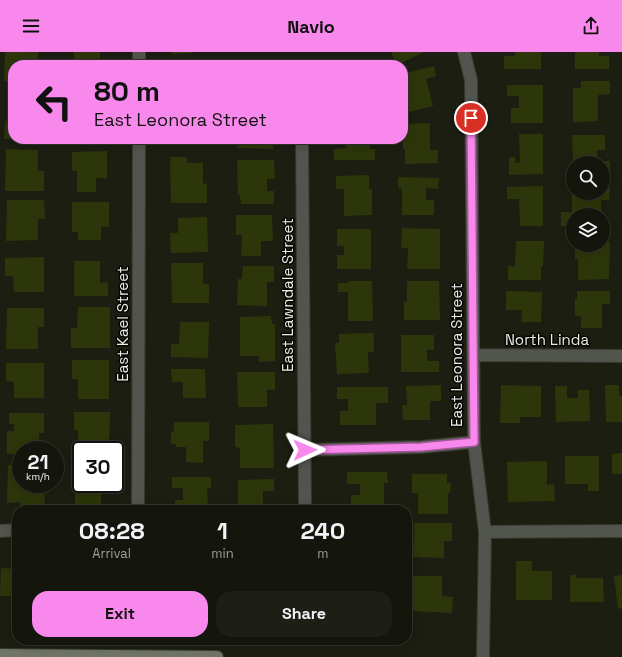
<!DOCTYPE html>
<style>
:root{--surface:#14160d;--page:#1d1f16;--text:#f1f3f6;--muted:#9d9f9d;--line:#33352e;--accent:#f888eb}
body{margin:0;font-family:"Space Grotesk",sans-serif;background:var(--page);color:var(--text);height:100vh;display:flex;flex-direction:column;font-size:15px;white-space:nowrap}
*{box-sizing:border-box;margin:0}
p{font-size:13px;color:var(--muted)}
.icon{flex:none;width:22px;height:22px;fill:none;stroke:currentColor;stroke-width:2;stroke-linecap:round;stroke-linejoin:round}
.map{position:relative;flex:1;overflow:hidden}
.drawer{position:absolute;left:12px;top:453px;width:400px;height:140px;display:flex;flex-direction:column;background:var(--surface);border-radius:16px;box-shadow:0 2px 10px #0003,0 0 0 1px var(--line)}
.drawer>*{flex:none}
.guide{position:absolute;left:8px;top:8px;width:400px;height:84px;border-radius:16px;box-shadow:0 2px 10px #0003,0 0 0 1px var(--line);background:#f888eb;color:#111;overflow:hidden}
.controls{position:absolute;left:566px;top:104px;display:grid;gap:8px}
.controls a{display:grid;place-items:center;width:44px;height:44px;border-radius:50%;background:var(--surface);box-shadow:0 2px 10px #0003,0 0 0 1px var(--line);font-size:20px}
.speed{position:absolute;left:12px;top:389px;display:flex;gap:8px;font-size:20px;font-weight:700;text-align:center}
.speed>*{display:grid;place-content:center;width:52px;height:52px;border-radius:50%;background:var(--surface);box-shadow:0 2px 10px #0003,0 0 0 1px var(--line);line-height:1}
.speed small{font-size:10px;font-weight:400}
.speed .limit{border:2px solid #111;border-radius:6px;background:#fff;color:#111}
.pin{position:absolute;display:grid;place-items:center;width:34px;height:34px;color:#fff;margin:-17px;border:2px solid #fff;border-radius:50%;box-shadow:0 1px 4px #0007}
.me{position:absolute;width:44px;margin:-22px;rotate:89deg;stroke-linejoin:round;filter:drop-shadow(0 0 3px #0008)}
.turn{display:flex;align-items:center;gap:14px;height:84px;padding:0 20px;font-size:18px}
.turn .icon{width:52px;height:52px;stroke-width:2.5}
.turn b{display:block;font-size:28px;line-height:34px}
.eta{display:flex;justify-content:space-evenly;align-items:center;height:68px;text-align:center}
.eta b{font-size:24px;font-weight:700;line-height:28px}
.cta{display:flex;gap:8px;margin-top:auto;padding:8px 20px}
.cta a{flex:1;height:46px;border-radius:16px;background:var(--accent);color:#111;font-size:16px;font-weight:700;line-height:46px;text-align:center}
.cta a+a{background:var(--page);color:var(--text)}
header{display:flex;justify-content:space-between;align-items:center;height:52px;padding:0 20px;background:var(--accent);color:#111;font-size:18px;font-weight:700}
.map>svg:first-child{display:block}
</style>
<header><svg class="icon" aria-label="menu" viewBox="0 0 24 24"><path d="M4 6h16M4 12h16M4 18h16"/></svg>Navio<svg class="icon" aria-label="share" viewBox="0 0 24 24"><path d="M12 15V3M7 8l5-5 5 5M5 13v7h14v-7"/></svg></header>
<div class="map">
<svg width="622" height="605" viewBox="0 0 622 605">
<rect width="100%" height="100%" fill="#1b1e11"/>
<path fill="#2d360a" d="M5 0H38V13H13V38H11V29H4Z
M74 0H100V13H74Z
M172 0H193V1L172 2Z
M391 0H424L397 13Z
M515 0H541V17H504V4H515Z
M575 0H599V4H609V17H575Z
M434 14 436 24 426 27 433 54 409 60 403 39V22Z
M581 29H610V42L598 43V69L573 70V36H581Z
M507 33H543V71H511V56H519V44H507Z
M5 69H13V87H4Z
M430 71V98H438V111L405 112V97H403V72Z
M519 82H543V122L509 123V105H515V111H520Z
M572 83H605V98H597V109H610V120H603V111H573Z
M173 87H209V92L173 91Z
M237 87H274L273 97 237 96Z
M346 87H370V97H375V108H334V97L346 96Z
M6 97 38 98V119H44V139H5Z
M107 99V126H96V140H77V119H72V100Z
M170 105H187V111H203V132L207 131V151H171Z
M237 108H274L275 127H267V139H274V152H241L240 143H238Z
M369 123V137H372V163L344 164V137H336V124Z
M398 125 439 126 438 137 426 136V148H434V163H402V136H398Z
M543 134V174H520L519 147H507V135Z
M603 134 610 135 609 148H601V163H573V174H561V160H572V142L603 141Z
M7 148H44L45 167H38V188L6 189Z
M72 150H109V175H101V188H78V180H72Z
M236 163H272L273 189H261V204H241L242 183H236Z
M207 165 208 200 171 201 170 181H178V166Z
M402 176 440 177V217H407L408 196H401Z
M337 177H371V217H337V203H344V194H337Z
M516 189H544L543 214H541V228H508V214H515Z
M603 189H610L609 227 578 228V207H575V193H603Z
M44 205V240H14L13 224H5V206Z
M74 209H100V231L108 230V244H74Z
M171 211H203V232H209V251H172Z
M243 214H274V230H267V254L237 253 238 227H242Z
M348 229H372L373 269H348V240H338V231H348Z
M407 229H439L440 268H404V250H407Z
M506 239 542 240 541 270H521L522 258H506Z
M577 239H610V252H602V276H581V264H575V247H577Z
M78 255H110V296H71V276H77Z
M7 256H44V275H38V297H6Z
M271 264 272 272H275V309L259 310V304H240V265Z
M180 270H209L208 306 171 305V292H179Z
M374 281V300H368L369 321 337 322 335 291H339V282Z
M401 283H434V298H427V309H439V320H401Z
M72 308H109V347H78V327H72Z
M6 311H44V346H14V330L6 329Z
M171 317H205L206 346H183V330H172Z
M237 320H275V338H267V355H238Z
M441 333V349H430V368H403L402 353H407L406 334Z
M501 333 541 334V365H520V371H500Z
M605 333H619V344H622V370H606Z
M555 334H567V346H578V338H589L590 369 556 370Z
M337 335H388V351H376V373H340V359H348V347H337Z
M74 360H110L109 398 78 399V378H74Z
M9 361H44V381H39V398H21V402H7V379H14V372H9Z
M174 370H209V389H203V411L186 410V395H176V392H171V379L174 380Z
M273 372 274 416H240V396L235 395V373Z
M622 401V422H612V402Z
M565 404H599V439H588V432H565Z
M547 409V433L554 432 555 449 508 450 507 410Z
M8 413H21V432H39V434H44L45 455 20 456V450L7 451Z
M75 418H81V432H101V454L75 453Z
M347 420H387L388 431H384V458H351V443H360V432H347Z
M412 422H447V431H451L450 441H448V462H418V441H412Z
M172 425H211V436H207L208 458H175V448H183V436H172Z
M274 427V439H263V458H238V428Z
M414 471H452V489H444V506L413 505Z
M516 509H532V519H552V548H516Z
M1 516 17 517V544H0Z
M570 523H576V526H603L604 550H570Z
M622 523V556L618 557 614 524Z
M413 524H442V544L453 545 452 561 413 559Z"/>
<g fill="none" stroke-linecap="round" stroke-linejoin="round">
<g stroke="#383b2f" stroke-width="14">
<path id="street" d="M139 0V13
M464 0 471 28 474 390 485 480 483 605
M302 87 305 458
M473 303 622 304
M305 398 421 395 474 390
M138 458 139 87
M0 479 17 478
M485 480 622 479"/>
</g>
<g stroke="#383b2f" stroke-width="14">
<path id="secondary" d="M0 603 217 605"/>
</g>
<use href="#street" stroke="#52544e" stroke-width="12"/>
<use href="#secondary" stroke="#717469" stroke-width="12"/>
</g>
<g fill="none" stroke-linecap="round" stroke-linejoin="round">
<g stroke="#a15899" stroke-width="10">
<path id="route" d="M305 398 421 395 474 390 471 66"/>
</g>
<use href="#route" stroke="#f888eb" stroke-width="7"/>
</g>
<g text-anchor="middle" stroke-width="3" stroke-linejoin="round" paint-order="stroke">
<g font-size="15" fill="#eaede4" stroke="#060804">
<text transform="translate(288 243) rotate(-90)" y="5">East Lawndale Street</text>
<text transform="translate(123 272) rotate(-90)" y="5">East Kael Street</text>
<text x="547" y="293">North Linda</text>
<text transform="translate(457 303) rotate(-90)" y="5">East Leonora Street</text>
</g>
</g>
</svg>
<div class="controls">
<a><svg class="icon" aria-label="search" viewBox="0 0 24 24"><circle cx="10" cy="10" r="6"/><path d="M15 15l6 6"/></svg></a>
<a><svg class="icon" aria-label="layers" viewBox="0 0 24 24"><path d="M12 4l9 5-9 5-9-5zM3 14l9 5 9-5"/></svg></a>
</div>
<div class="speed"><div>21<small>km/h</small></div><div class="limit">30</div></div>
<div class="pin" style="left:471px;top:66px;background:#d93025"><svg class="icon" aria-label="arrive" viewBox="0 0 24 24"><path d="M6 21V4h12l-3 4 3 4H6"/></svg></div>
<svg class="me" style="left:305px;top:398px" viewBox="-20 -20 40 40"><path d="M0-17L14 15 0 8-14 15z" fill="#f888eb" stroke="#fff" stroke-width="4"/></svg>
<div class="guide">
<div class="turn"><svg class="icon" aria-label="left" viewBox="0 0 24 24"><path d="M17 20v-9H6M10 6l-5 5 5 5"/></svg><div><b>80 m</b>East Leonora Street</div></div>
</div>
<section class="drawer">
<div class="eta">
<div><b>08:28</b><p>Arrival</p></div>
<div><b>1</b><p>min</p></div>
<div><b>240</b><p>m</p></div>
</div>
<div class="cta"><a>Exit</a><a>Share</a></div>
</section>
</div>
